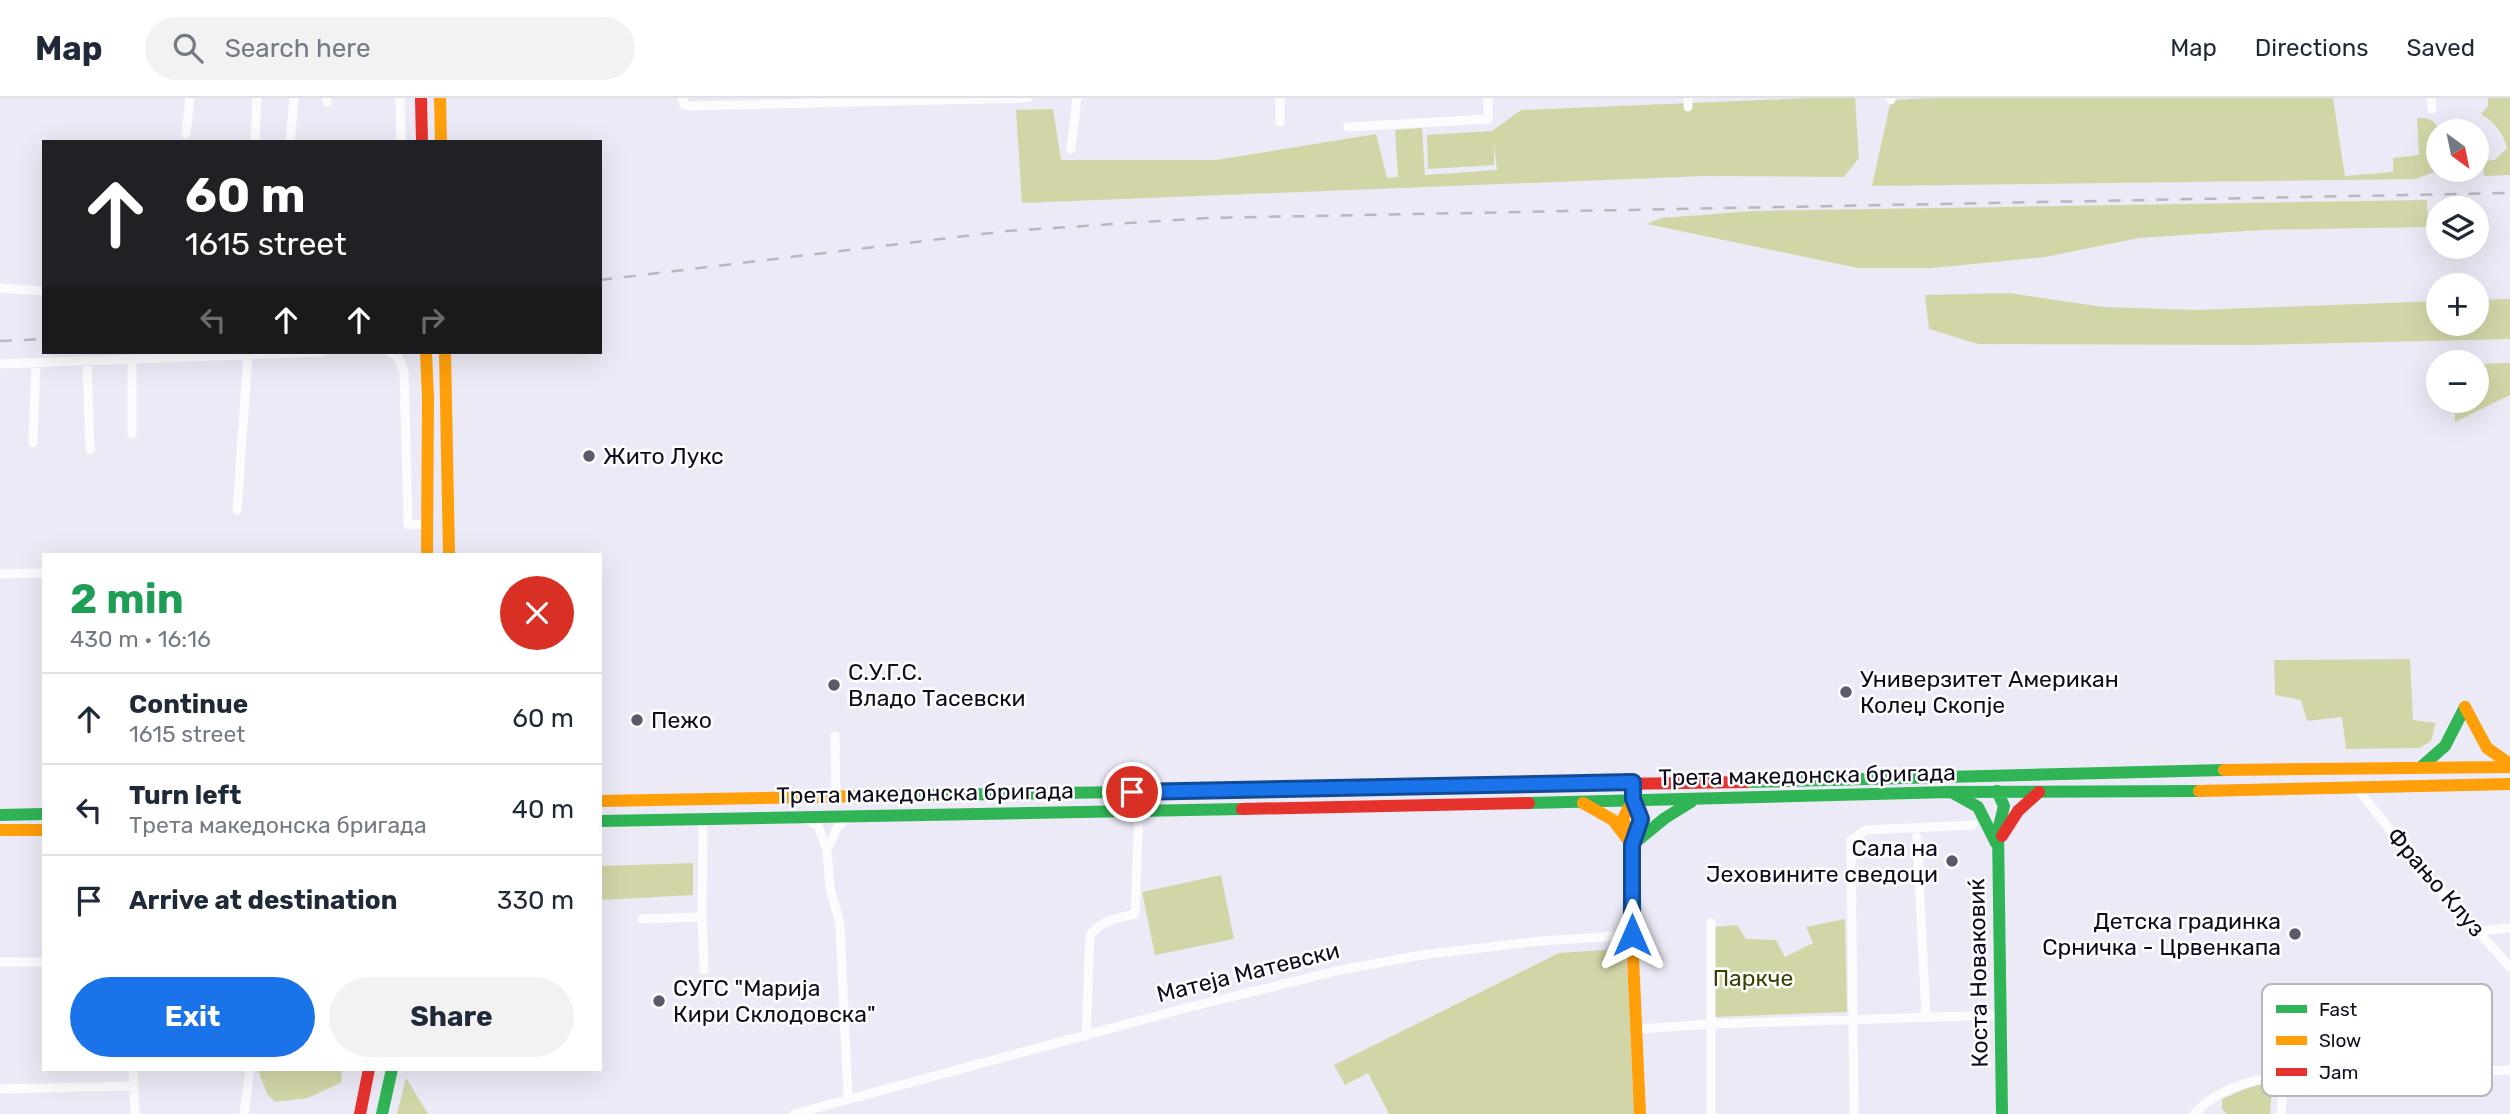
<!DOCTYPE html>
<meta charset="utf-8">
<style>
:root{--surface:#fff;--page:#f2f2f3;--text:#1f2937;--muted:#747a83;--line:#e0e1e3;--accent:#1a73e8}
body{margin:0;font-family:Rubik,sans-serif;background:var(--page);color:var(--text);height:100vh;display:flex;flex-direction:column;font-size:26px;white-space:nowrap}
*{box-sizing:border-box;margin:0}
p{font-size:23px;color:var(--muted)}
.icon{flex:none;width:38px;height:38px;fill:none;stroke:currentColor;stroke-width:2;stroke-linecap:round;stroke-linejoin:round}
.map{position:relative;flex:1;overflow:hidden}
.side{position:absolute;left:42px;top:455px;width:560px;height:518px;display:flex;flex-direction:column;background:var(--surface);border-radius:0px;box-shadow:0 7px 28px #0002}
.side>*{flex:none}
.guide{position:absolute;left:42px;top:42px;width:560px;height:214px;border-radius:0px;box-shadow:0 7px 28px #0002;background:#202124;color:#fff;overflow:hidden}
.needle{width:46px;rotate:147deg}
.buttons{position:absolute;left:2426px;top:21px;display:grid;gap:14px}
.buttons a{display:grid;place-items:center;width:63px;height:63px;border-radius:50%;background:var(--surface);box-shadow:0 7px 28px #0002;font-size:35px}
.pin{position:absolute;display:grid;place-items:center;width:60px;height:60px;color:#fff;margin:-30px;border:4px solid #fff;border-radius:50%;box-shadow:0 2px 7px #0007}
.me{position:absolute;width:77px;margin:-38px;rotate:0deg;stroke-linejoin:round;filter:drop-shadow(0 0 5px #0008)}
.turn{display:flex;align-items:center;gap:24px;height:147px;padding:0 28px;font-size:32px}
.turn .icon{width:91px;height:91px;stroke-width:2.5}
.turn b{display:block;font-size:49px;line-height:60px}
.lanes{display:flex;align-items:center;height:66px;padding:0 28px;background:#0003;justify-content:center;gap:35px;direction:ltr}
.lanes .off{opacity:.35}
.round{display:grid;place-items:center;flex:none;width:74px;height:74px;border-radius:37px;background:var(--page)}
.summary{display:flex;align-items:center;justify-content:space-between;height:119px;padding:0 28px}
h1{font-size:42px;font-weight:700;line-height:52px;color:#1e9e55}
.primary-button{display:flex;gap:14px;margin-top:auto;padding:14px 28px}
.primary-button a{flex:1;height:80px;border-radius:42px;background:var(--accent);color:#fff;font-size:28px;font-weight:700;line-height:80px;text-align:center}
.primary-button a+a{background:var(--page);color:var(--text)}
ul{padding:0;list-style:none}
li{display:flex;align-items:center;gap:21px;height:91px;padding:0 28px;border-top:2px solid var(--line)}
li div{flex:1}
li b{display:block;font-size:26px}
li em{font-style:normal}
header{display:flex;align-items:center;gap:42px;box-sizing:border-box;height:98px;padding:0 35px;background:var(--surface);border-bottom:2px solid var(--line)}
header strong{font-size:33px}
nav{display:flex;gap:38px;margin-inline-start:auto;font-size:24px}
.search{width:490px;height:63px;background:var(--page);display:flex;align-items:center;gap:18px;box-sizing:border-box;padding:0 24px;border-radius:38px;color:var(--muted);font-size:26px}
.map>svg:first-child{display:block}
</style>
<header>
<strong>Map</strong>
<div class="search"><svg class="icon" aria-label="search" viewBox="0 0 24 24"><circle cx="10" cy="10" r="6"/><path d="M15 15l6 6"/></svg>Search here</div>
<nav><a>Map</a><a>Directions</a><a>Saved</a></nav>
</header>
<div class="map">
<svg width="2510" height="1016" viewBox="0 0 2510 1016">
<rect width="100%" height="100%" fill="#eceaf6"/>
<path fill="#d2d6a7" d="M1809 0H1855L1859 60 1844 79 1705 78 1022 105 1016 12 1053 11 1061 62H1216L1376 36 1387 80 1398 79 1395 32 1422 30 1425 77 1497 72 1494 46V67L1428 71 1427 37 1492 33 1521 12Z
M1932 0H2333L2345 78 2393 74V60L2419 57 2417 20C2452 18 2432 53 2439 72L2416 81 1872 88 1891 2Z
M2488 0H2510V77L2484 78 2483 63 2495 62 2507 50C2503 35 2495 24 2481 16L2488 8Z
M2427 102 2428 129 2261 132 2139 140 2045 159 1932 170H1858L1647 126 1661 120 1752 113Z
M2009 195 2103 209 2196 212 2438 203V226H2476V202L2510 201V241L2253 247 1978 246 1929 231 1925 197Z
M2510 265V297L2455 324V303H2476V266Z
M2410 561 2413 622 2436 625 2431 643 2420 650 2346 651 2342 619 2307 623 2301 602 2275 597 2274 562Z
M693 765V797L600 802V768Z
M1221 777 1234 841 1155 857 1142 794Z
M1845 821 1847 914 1715 919V829L1737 827 1746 841 1776 842 1785 859 1813 845 1806 829Z
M1617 851 1622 853 1627 864 1634 1016H1389L1368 975 1345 987 1334 967 1559 855Z
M258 971H341L342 984 308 1000 275 1004 267 996Z
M406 980 428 1016H397Z
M2265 985 2272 989 2270 1016H2227L2222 1011V1001L2250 989Z"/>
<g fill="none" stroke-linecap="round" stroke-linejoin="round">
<path stroke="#fcfcfe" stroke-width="9" d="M400 0 401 44
M682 0 684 7 689 8 1028 0
M1688 0V9
M1891 0V2
M2431 0 2432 11
M327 4V0
M1280 24V0
M1348 29 1488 21V0
M186 36 190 0
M255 44 257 0
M290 44 294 0
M1071 51 1077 0
M0 190 44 193
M389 254 397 258 404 273 408 427 428 426
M87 263 90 352
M0 266 322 254
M132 336V261
M33 345 36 265
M237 412 248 256
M0 476 44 475
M835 638 836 699
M2356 689 2416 765 2510 869
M804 720 818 728 827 752 830 790 840 826 848 1000
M1917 739 1926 919
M827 752 838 728 850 718
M702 819 704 872
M642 821 702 819 703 720
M2479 833 2510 830
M0 864H44
M1638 931 1711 926 1999 917
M1086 938 1090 837C1102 822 1117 820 1135 816L1139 712
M133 971 135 1016
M0 991 134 988
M244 1016 250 971
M794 1016 1186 910 1340 872 1428 856 1541 843 1632 837
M1711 1016V825
M1854 1016 1851 742 1866 732 1973 727
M2194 1016C2215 994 2240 985 2270 980L2510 972
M2281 1016 2284 979"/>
<path stroke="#30b455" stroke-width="12" d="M2421 669 2445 648 2465 609
M1746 684 2224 672
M1997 693 2004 708 1998 733 2002 1016
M1953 695 1978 709 1996 745
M871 698 1307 691
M1529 705 1950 694 2199 693
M0 717 44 716
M600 723 1242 711
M1632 747 1665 720 1691 704
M382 1016 392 971"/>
<path stroke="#ff9f0a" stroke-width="12" d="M440 0 441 44
M426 254 428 300 427 457
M445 254 449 457
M2465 609 2487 650 2510 666
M2224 672 2510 669
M2199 693 2510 686
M1633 701 1641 721 1632 747V837L1640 1016
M600 703 871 698
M1583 705 1613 722 1632 747
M0 732H44
M1627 734 1623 721 1633 701V696"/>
<path stroke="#e5322d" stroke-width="12" d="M421 0 422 44
M1307 691 1746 684
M1242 711 1529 705
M2002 738 2018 713 2039 694
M360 1016 369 971"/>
<path stroke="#b9b8bc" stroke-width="2.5" stroke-dasharray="12 12" stroke-linecap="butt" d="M600 182 1007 133 1207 120 2510 95
M0 243 44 241"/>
</g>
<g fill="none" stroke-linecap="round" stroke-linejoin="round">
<g stroke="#114b97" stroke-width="18">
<path id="route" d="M1132 694 1633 684V701L1641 721 1632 747V837"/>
</g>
<use href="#route" stroke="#1a73e8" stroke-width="12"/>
</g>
<g fill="#5d596a" stroke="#fff" stroke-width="2.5">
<circle cx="589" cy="358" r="7"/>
<circle cx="834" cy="587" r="7"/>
<circle cx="1846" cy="594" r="7"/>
<circle cx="637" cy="622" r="7"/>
<circle cx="1952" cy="763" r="7"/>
<circle cx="2295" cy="836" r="7"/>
<circle cx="659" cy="903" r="7"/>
</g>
<g text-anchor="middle" stroke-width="5" stroke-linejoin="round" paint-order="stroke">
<g font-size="23" fill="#100b1e" stroke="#fff" text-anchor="start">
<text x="603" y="366">Жито Лукс</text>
<text x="848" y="582">С.У.Г.С.<tspan x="848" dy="26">Владо Тасевски</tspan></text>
<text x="1860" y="589">Универзитет Американ<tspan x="1860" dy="26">Колеџ Скопје</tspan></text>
<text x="651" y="630">Пежо</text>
<text x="1938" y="758" text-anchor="end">Сала на<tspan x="1938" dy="26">Јеховините сведоци</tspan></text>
<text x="2281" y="831" text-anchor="end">Детска градинка<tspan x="2281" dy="26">Срничка - Црвенкапа</tspan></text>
<text x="673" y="898">СУГС "Марија<tspan x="673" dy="26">Кири Склодовска"</tspan></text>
</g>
<g font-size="23" fill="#100b1e" stroke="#fff">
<text transform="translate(1807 677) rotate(-1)" y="8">Трета македонска бригада</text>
<text transform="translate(925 695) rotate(-1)" y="8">Трета македонска бригада</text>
<text transform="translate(2436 784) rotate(49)" y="8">Фрањо Клуз</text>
<text transform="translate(1248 874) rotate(-14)" y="8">Матеја Матевски</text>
<text transform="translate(1978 875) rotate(-91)" y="8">Коста Новаковиќ</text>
</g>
<g font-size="23" fill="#3c4000" stroke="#fff">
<text x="1753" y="888">Паркче</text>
</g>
</g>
<rect x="2262" y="886" width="230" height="112" rx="10" fill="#fff" stroke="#b7b6bc" stroke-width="2"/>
<rect x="2276" y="907" width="31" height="8" fill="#30b455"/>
<rect x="2276" y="938" width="31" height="9" fill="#ff9f0a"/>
<rect x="2276" y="970" width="31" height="8" fill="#e5322d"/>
<g font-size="19" fill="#100b1e">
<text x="2319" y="918">Fast</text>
<text x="2319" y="949">Slow</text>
<text x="2319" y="981">Jam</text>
</g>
</svg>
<div class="buttons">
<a><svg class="needle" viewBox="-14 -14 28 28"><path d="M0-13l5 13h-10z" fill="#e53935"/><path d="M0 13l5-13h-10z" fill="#747a83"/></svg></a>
<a><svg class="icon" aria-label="layers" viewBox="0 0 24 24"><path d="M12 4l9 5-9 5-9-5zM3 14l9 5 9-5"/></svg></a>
<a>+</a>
<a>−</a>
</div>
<div class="pin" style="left:1132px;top:694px;background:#d93025"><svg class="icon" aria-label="arrive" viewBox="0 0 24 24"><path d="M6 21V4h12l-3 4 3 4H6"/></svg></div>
<svg class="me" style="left:1632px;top:837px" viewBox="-20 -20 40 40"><path d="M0-17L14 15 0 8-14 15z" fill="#1a73e8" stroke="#fff" stroke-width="4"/></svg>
<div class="guide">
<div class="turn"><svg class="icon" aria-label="ahead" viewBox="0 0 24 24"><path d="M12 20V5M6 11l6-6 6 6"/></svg><div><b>60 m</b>1615 street</div></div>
<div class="lanes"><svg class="icon off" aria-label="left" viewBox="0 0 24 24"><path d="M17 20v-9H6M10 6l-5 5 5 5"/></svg><svg class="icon" aria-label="ahead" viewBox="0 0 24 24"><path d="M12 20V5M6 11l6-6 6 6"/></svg><svg class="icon" aria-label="ahead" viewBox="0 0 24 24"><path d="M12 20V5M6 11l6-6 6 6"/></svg><svg class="icon off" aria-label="right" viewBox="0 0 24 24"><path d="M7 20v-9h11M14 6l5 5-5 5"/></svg></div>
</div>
<section class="side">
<div class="summary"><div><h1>2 min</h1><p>430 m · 16:16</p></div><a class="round" style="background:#d93025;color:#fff"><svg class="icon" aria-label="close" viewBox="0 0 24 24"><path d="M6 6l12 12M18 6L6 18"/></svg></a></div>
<ul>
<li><svg class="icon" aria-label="ahead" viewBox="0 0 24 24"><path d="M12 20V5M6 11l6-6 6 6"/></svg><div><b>Continue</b><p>1615 street</p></div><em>60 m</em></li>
<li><svg class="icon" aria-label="left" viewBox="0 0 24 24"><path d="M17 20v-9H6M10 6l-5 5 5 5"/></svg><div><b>Turn left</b><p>Трета македонска бригада</p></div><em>40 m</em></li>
<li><svg class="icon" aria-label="arrive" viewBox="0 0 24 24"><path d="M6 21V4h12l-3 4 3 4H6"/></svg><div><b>Arrive at destination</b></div><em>330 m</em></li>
</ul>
<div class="primary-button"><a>Exit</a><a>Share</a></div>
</section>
</div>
